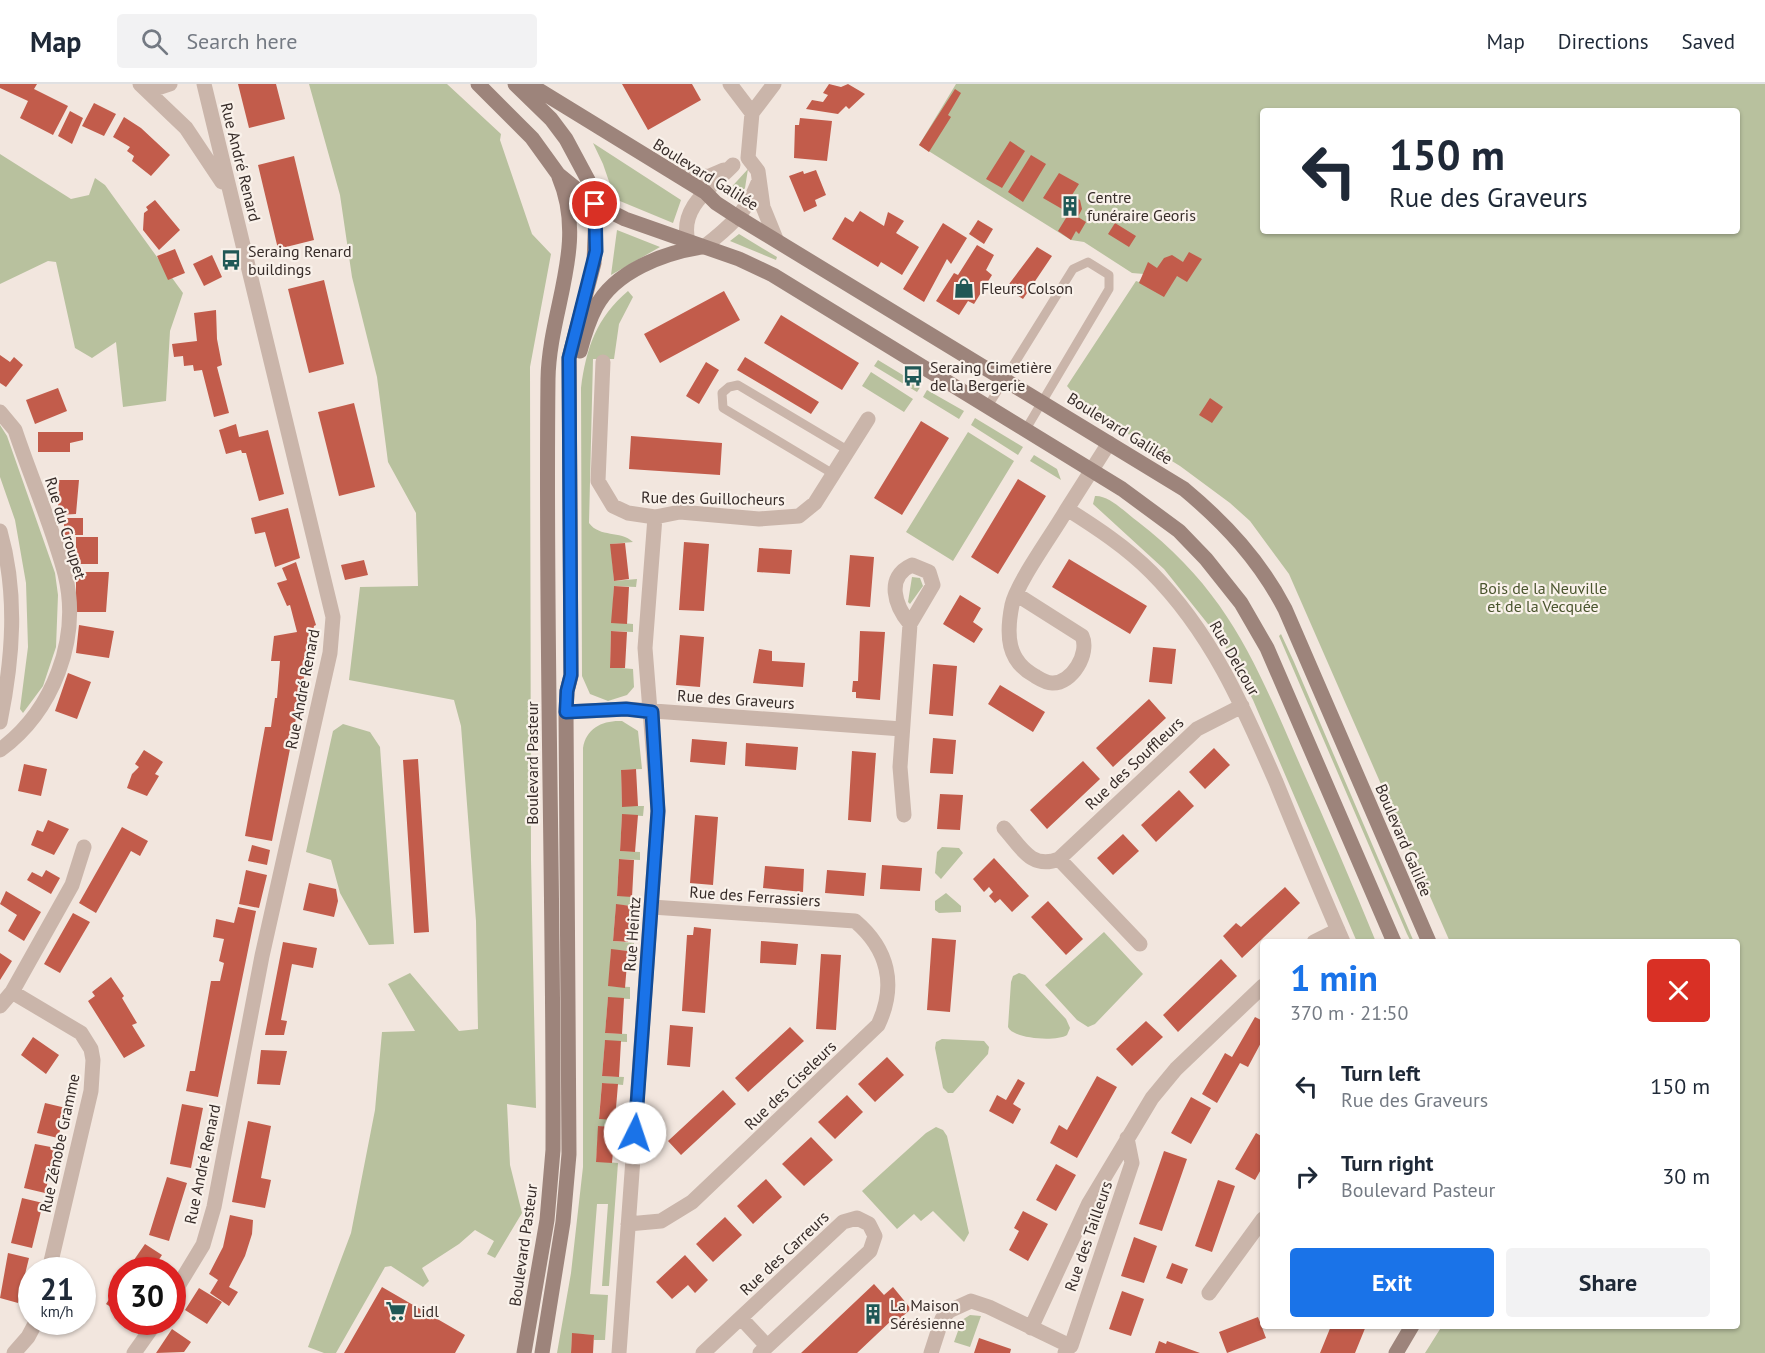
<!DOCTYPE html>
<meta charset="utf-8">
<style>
:root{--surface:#fff;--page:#f2f2f3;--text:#1f2937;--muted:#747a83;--line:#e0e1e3;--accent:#1a73e8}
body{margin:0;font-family:"PT Sans",sans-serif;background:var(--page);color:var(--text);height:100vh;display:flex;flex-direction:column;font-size:22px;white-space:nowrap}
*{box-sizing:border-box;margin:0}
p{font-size:20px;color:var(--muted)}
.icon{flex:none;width:33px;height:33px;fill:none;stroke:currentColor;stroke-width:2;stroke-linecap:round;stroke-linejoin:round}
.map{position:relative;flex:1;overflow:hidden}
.panel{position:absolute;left:1260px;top:855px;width:480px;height:390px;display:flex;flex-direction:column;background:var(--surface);border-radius:6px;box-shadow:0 2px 4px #0004}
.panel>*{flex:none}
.hud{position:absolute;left:1260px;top:24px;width:480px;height:126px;border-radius:6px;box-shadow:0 2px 4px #0004;background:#fff;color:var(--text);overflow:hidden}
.speed{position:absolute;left:18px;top:1173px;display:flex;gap:12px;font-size:30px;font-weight:700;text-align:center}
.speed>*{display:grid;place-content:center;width:78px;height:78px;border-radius:50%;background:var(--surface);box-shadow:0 2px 4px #0004;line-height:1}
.speed small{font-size:15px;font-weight:400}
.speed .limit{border:9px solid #d22;background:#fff;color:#111}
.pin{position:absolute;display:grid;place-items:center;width:51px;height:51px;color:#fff;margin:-26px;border:3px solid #fff;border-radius:50%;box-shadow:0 2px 6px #0007}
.me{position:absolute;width:66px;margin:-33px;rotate:4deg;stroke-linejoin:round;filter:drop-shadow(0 0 4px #0008)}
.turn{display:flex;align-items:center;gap:21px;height:126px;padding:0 30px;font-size:27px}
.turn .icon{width:78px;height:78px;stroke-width:2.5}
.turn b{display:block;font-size:42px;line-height:51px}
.round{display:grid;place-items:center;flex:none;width:63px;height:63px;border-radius:6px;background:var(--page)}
.overview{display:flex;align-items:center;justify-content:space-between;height:102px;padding:0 30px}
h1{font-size:36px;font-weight:600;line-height:45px;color:var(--accent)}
.action{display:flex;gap:12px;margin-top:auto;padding:12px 30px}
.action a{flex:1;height:69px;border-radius:6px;background:var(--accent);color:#fff;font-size:24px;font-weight:600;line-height:69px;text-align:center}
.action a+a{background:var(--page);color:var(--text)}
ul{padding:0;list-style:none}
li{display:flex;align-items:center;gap:18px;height:90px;padding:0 30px}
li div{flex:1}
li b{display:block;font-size:22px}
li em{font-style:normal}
header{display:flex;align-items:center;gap:36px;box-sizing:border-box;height:84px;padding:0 30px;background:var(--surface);border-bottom:2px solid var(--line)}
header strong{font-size:28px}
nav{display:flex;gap:33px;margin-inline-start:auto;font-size:21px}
.search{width:420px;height:54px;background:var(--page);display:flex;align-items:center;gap:15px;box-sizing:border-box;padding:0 21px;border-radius:6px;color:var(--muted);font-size:22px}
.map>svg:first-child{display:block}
</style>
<header>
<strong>Map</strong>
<div class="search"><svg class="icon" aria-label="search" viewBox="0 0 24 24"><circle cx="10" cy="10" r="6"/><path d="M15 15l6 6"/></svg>Search here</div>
<nav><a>Map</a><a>Directions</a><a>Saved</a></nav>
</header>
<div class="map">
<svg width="1765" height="1269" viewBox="0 0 1765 1269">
<rect width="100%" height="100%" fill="#f2e6de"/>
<path fill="#b8c19e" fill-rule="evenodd" d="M309 0H447L501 50 500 56 532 150 551 170 530 283 531 776 536 1024 507 1020 510 1081 522 1129 495 1174 487 1170 494 1157 475 1146 459 1160 422 1184 429 1197 423 1203 391 1182 385 1183 336 1269H324L308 1263 351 1149 375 1026 382 948 415 947 388 900 410 889 459 947 478 945 476 837 461 642 454 616 349 596 360 503 418 502 416 429 388 378 377 293 352 193 340 111Z
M956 0H1765V1269H1425L1442 1242H1737V858H1450L1289 490 1250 437 1230 419 1180 382 1086 324 1067 302 1136 197 1139 198 1144 190 1132 189 1084 158 1071 156 919 61ZM1263 27H1737V147H1263Z
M593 59 681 116 673 139 615 115 603 80Z
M0 70 71 115 89 111 95 94 105 101 183 209 170 247 166 317 123 323 116 258 92 274 75 264 56 178 48 177 0 200Z
M748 85 745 104 737 115 726 109Z
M617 146 660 163 611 191Z
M739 150 777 173 776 176 730 157Z
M628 207 633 213 619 240 614 275H593L589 439C600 454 620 446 633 458L611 460 614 497 637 495 636 503 614 502 612 538 633 540V548L611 547 610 583 633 585 634 603 627 611 608 617 590 610 582 592 581 304C586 264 597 233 628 207Z
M878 276 921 302 917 308 874 282Z
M871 288 913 315 904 328 862 302Z
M927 306 964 327 959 335 923 313Z
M975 334 1023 363 1018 371 971 341Z
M0 341 7 352 55 489 58 511 56 563 43 602 23 629 20 625 28 563 26 499 15 436 0 393Z
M968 348 1014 377 953 477 906 448Z
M1034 371 1057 385 1061 396 1030 377Z
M1095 412C1109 411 1126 429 1137 437 1229 508 1256 580 1301 683 1327 741 1352 799 1376 858H1357L1253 616 1224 560 1164 485 1093 420Z
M912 493 920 494 923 502 910 520 908 518Z
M1281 550 1294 578 1414 858H1411L1407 850 1279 552Z
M622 637 638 647 642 685 621 686 622 722H644L643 732 622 731 620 767 640 768V776L619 775 617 811 637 813 636 822 616 821 613 857 634 859 633 867 611 866 609 902 630 903V915L608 914 605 949 627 950V958L605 957 602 992 624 993 623 1001 602 999 599 1034 621 1036 620 1044 599 1042 596 1077 618 1079 609 1202H602L608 1120H597L590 1210 608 1211 605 1256H594V1251L572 1250 571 1269H557L571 1189 583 1083V664C586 644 603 636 622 637Z
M343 640 370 648 380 663 394 860 369 861 340 809 331 776 306 768 333 647Z
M942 763 959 764 963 769 941 795 935 789 937 768Z
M946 809 961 822V828L939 829 935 826V817Z
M1104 848 1143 890 1095 940 1088 943 1077 936 1045 901Z
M1019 889 1025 891 1066 935 1070 944 1067 951C1056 958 1013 955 1008 943L1011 898 1013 892Z
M942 955 984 957 989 963 988 970 953 1009H948L943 1004 935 964 936 958Z
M936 1043 943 1046 947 1052 969 1149 964 1158 933 1127 921 1137 914 1130 897 1145 862 1107 926 1049Z
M970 1231 981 1232 970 1263 954 1258 962 1236Z"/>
<path fill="#c25c4b" d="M0 0H37L34 5 68 22 53 51 20 34 28 17 0 4Z
M238 0H276L285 35 249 44Z
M622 0H692L701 16 648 46Z
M829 0 841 3 848 0 865 10 849 25 846 22 838 30 806 25 812 16 823 18 828 11 823 9Z
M955 5 961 9 948 31 951 33 929 68 919 61Z
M94 19 116 30 104 52 82 42Z
M70 27 83 34 72 60 58 52Z
M124 33 141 44 170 71 151 92 132 77 134 72 127 67 130 63 113 53Z
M800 34 832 37 827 77 794 74 795 41H799Z
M1010 57 1025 67 1002 104 986 95Z
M1031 71 1046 80 1023 118 1008 108Z
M294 72 314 156 278 165 258 81Z
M816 86 826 111 815 116 817 122 804 128 789 92 803 87 804 90Z
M1059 89 1079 100 1072 111 1080 116 1082 125 1078 133 1086 138 1079 150 1076 147 1071 156 1058 147 1069 129 1043 114Z
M155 116 180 146 159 166 143 146 144 129 148 126 146 123Z
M860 127 884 142 888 128 904 137 896 149 919 163 902 191 881 178 878 183 832 155 845 133 853 138Z
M978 136 993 145 984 160 969 150Z
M943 139 967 154 951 180 947 175 924 218 903 205Z
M1115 139 1136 152 1129 163 1108 150Z
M977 161 994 171 986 186 992 191 974 220 968 217 959 231 936 217 954 189 958 191Z
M1037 163 1052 172 1023 215 1006 204Z
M175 165 185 189 168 196 157 172Z
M1189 168 1202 175 1187 198 1177 192 1164 213 1139 199 1148 178 1157 184 1164 174 1172 171 1183 178Z
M212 171 222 193 204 202 193 180Z
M324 196 344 280 309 289 288 205Z
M724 207 740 236 660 279 644 250Z
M216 226 217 255 222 281 217 283 229 329 214 333 202 286 194 287 193 281 184 282 183 272 174 273 172 260 197 257 194 229Z
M781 231 859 279 842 306 764 259Z
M0 271 10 278 14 273 23 281 6 303 0 299Z
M745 273 819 318 811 330 737 286Z
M706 278 719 286 699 320 686 312Z
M58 304 67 327 35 340 26 316Z
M1210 314 1223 323 1212 339 1199 331Z
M354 319 375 403 339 412 318 328Z
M921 337 949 354 902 431 874 414Z
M236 340 239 353 268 346 284 410 259 417 246 369H242L241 366 226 370 219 346Z
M38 348H83V356L70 359V368H38Z
M631 352 722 359 720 391 629 385Z
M1018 395 1046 412 998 490 971 473Z
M59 396H79L76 430 58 431Z
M288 424 300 474 275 483 265 448 255 450 251 434Z
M64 434H83V451H64Z
M76 453H98V480H76Z
M684 458 709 460 704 527 679 526Z
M625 459 629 495 614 497 610 460Z
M759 464 792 466 790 490 757 488Z
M850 471 874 473 870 523 846 521Z
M1069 475 1147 522 1130 550 1052 503Z
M364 476 368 491 345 496 341 481Z
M296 478 316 541 314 542 272 757 245 752 265 643H271L275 614H277L280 577H271L274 552 297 548 290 521 287 522 277 499 287 496 282 484Z
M76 488H109L106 528H76Z
M614 502 629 503 627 540 611 539Z
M960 511 981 524 973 538 983 545 974 559 943 540Z
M79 541 114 547 109 574 76 569Z
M611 547 627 548 625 584H610Z
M860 547 885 548 880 616 856 614V608H852L853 597H858Z
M680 551 704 553 700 603 676 601Z
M1153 563 1176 565 1172 600 1149 598Z
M759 565 772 567V577L805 579 803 603 753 599Z
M933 580 957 582 953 632 929 630Z
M68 589 91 598 77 635 55 627Z
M1000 601 1045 628 1033 648 988 620Z
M1149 615 1166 634 1113 683 1096 664Z
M933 654 956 656 953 690 930 689Z
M692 655 727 658 725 681 690 678Z
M746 659 798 663 796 686 745 682Z
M1214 664 1230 681 1205 705 1189 688Z
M144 666 163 678 155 690 159 692 147 712 127 704 132 690 139 683 135 680Z
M852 667 876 669 871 738 848 736Z
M418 675 429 848 414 849 403 676Z
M1083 677 1100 695 1047 745 1030 726Z
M24 680 47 685 41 712 18 707Z
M636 685 638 722 622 723 621 686Z
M1179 706 1194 722 1156 758 1141 741Z
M940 710 963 711 960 746 937 745Z
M622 730 638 731 635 768 620 767Z
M695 731 718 733 713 801 690 799Z
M48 736 69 745 54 771 31 761 37 746 43 748Z
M122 743 148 757 140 772 131 767 96 829 79 819Z
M1123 750 1139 767 1113 791 1097 774Z
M252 761 270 766 267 781 248 777Z
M994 774 1029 812 1012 828 1000 815 995 819 989 812 993 808 989 803 984 808 973 795Z
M619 775 634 776 632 813 617 812Z
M882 781 922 784 920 807 880 805Z
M765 782 804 785 803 808 763 804Z
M46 786 60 794 51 810 27 796 32 788 42 793Z
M246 786 267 791 259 824 239 820Z
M827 786 866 789 864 812 825 809Z
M309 799 336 805 338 817 334 833 303 826Z
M1285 803 1300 819 1242 874 1223 852 1236 839 1241 843Z
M6 807 41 828 24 857 8 847 17 831 0 820Z
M1048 817 1083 855 1066 871 1031 833Z
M616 820 631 822 628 858 613 857Z
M238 823 256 827 218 1013 186 1007 190 987H195L211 897H220L224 879 219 877 224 855 213 853 216 835 234 839Z
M73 829 90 838 60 889 44 880Z
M694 843 711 845 705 929 682 927 687 851H693Z
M932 854 956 856 950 928 927 926Z
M761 857 798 860 796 881 760 879Z
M283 858 317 864 313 884 292 880 281 936 287 937 284 951H265Z
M611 865 628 867 625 904 608 902Z
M0 869 12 877 0 896Z
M821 870 841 871 836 946 816 945Z
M1221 875 1237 892 1178 948 1163 931Z
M111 893 124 912 122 914 137 939 132 941 145 962 124 974 88 917 95 912 92 908Z
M608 913 624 914 622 950 605 949Z
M1255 933 1263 937V955L1248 983 1240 979 1217 1019 1202 1010 1225 969 1232 973Z
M1146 937 1163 953 1132 982 1116 965Z
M670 941 693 943 690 983 667 981Z
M790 943 804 957 748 1008 735 994Z
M33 953 59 971 46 990 21 971Z
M605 956 621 957 619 993 602 992Z
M261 966 287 967 280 1001 257 1000Z
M887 973 904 991 875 1018 858 1000Z
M1097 992 1117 1003 1077 1074 1050 1059 1059 1041 1067 1046Z
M1018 995 1025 999 1013 1020 1021 1025 1013 1040 989 1027 997 1011 1006 1016Z
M602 999 618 1000 615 1036 599 1035Z
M723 1006 736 1020 681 1071 668 1057Z
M847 1011 863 1028 835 1055 818 1038Z
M1191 1013 1211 1024 1191 1060 1171 1049Z
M45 1019 66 1024 58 1054 37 1049Z
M182 1020 203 1024 191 1084 170 1080Z
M248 1037 271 1042 261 1094 271 1096 265 1124 232 1118Z
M598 1042 615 1043 612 1079 596 1078Z
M1256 1049 1263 1053V1082L1255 1096 1235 1085Z
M811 1053 833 1076 804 1102 782 1080Z
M35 1060 56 1064 45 1109 24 1104Z
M1164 1067 1187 1075 1162 1147 1139 1140Z
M1056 1080 1076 1091 1056 1127 1036 1116Z
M167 1093 187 1099 169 1157 149 1151Z
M766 1095 782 1113 753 1140 737 1122Z
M1218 1096 1235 1102 1212 1168 1195 1162Z
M22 1114 43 1119 32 1164 11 1159Z
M1023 1127 1048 1140 1028 1177 1009 1166 1019 1147 1014 1144Z
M230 1131 253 1136 252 1150 245 1172 229 1203 238 1208 229 1222 210 1209 218 1196 209 1190 223 1163Z
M725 1133 742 1151 713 1178 696 1160Z
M1134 1153 1157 1162 1144 1199 1121 1192Z
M145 1160 162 1171 152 1186H127Z
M8 1169 29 1174 18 1219 0 1214Z
M685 1171 708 1196 695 1209 688 1201 672 1215 656 1198Z
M1172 1179 1188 1185 1182 1200 1166 1194Z
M122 1196V1230L106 1220Z
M874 1200 884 1211 893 1203 911 1225 896 1238 893 1235 857 1269H801Z
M382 1203 465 1251 455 1269H344Z
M199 1204 222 1218 207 1240 185 1226Z
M1122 1207 1144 1215 1131 1252 1109 1245Z
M1258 1233 1266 1254 1227 1269 1219 1248Z
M1331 1242H1366L1355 1269H1320Z
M172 1245 191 1258 184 1268 156 1269Z
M572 1249 594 1251 593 1269H571Z
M979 1254 1011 1265 1010 1269H974Z
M1159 1257 1166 1260 1167 1257 1200 1269H1155Z"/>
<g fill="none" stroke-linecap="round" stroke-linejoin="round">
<path stroke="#cab5aa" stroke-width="9" d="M988 322 1073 185 1088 178 1109 191V205L1026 345
M835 391 723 324 722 309 729 303 738 301 849 367"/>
<path stroke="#cab5aa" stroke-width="15" d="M140 0 186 44 222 98
M730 0 752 29
M774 0 752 29 748 74 758 87 763 123 776 155
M145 3 155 5 170 0
M681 93 710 92 724 86
M688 157C679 123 712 103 733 81
M704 163C728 144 747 128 758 99
M603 278 598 397 613 422 628 429 655 433 680 428 759 435 799 432 815 419 868 335
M0 328 15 346C31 394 52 441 65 490 81 555 53 627 0 666
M1109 359 1067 425C1097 444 1126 463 1151 488 1211 548 1243 622 1276 698 1298 752 1320 805 1343 858
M0 447C18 510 13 574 0 638
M1016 510 1082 552C1090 569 1072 600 1052 599 1046 599 1040 595 1035 592 1007 577 1006 551 1012 521 1017 498 1054 448 1067 425
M566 628 626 625 902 645
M904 731 900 683 910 540C895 522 885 493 912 481L929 488 933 501 910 540
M1004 744C1021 763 1031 786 1059 775
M1314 858 1338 846
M1140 860 1059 775 1197 645 1242 622
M12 908 81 949 91 965 93 976 91 1007 49 1186
M0 922 12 908 72 801 84 763
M628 1140 661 1137 692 1118 878 941C897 901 888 865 855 837L652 823
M1209 1209 1263 1135
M172 1212 203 1161 214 1123 262 872 330 569 333 533 204 0
M741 1234 767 1262
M1031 1244 1089 1119 1152 1014 1176 985 1263 902
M1071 1262 1132 1079 1127 1054
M14 1269 28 1253 36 1238
M134 1269 156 1238
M619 1269 658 727 645 564 655 433
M703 1269 843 1138 857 1134 869 1140 875 1152 870 1167 760 1269
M931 1269 942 1235 949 1227 971 1217 989 1223 1068 1261 1065 1269"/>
<path stroke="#9d847b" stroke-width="15" d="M478 0 532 54 558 90 595 120 625 135 739 175 773 191 1122 405 1179 447 1206 475 1241 519 1267 564 1394 858
M515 0 551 35 566 55 588 96 596 128 594 179 569 274 571 592 567 607 566 628 569 1070 563 1138 542 1269
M529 0 705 108 716 119 739 134 1184 405C1226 440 1260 477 1285 525L1429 858
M580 267C584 252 589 236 596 223 615 187 664 169 701 163
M524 1269 547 1136 553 1066C554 809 545 552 548 295 549 226 588 161 559 93
M1396 1269 1412 1242"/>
</g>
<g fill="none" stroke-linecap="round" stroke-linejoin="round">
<g stroke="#114b97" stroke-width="15">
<path id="route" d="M595 120 596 167 569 274 571 591 567 607 566 628 626 625 652 628 658 727 635 1049"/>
</g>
<use href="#route" stroke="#1a73e8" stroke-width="10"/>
</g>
<defs>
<g id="building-bare" transform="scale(1.62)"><path d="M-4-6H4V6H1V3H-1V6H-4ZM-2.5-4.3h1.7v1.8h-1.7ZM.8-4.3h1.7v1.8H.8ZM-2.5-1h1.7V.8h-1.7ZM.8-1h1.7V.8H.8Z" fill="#205856" stroke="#f9f1ea" stroke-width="2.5" paint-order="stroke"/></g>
<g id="bus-bare" transform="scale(1.62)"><path d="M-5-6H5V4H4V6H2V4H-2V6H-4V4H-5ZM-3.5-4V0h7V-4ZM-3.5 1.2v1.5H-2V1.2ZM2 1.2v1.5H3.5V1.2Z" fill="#205856" stroke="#f9f1ea" stroke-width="2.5" paint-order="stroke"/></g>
<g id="shop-bare" transform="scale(1.62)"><path d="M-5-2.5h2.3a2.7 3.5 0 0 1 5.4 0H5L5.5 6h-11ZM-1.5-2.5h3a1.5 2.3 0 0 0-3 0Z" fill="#205856" stroke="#f9f1ea" stroke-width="2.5" paint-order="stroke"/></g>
<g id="supermarket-bare" transform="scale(1.62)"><path d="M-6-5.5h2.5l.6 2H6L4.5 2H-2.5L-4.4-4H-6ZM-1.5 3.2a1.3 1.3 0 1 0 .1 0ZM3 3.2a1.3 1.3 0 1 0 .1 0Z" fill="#205856" stroke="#f9f1ea" stroke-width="2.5" paint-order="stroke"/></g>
</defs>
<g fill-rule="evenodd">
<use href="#building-bare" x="1070" y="122"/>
<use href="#bus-bare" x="231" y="176"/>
<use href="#shop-bare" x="964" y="204"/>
<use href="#bus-bare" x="913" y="292"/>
<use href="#supermarket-bare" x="396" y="1227"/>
<use href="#building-bare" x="873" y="1230"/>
</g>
<g text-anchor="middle" stroke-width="4.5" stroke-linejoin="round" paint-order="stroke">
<g font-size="16" fill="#372c29" stroke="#f9f1ea">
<text transform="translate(241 78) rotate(76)" y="6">Rue André Renard</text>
<text transform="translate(706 90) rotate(32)" y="6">Boulevard Galilée</text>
<text transform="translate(1120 344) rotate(32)" y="6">Boulevard Galilée</text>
<text transform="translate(713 414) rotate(1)" y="6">Rue des Guillocheurs</text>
<text transform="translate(66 444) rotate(73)" y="6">Rue du Croupet</text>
<text transform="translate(1235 574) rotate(60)" y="6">Rue Delcour</text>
<text transform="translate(302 605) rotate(-79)" y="6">Rue André Renard</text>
<text transform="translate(736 615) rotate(4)" y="6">Rue des Graveurs</text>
<text transform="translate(532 679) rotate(-90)" y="6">Boulevard Pasteur</text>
<text transform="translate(1134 679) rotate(-43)" y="6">Rue des Souffleurs</text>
<text transform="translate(1404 756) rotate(67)" y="6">Boulevard Galilée</text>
<text transform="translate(755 812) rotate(4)" y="6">Rue des Ferrassiers</text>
<text transform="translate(632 850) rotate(-86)" y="6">Rue Heintz</text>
<text transform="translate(790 1001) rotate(-44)" y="6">Rue des Ciseleurs</text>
<text transform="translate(59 1059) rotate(-78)" y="6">Rue Zénobe Gramme</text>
<text transform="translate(202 1080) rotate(-78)" y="6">Rue André Renard</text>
<text transform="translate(1088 1152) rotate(-71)" y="6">Rue des Tailleurs</text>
<text transform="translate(523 1161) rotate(-82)" y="6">Boulevard Pasteur</text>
<text transform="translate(784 1169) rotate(-43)" y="6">Rue des Carreurs</text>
</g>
<g font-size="16" fill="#372c29" stroke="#f9f1ea" text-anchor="start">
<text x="1087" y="119">Centre<tspan x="1087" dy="18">funéraire Georis</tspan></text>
<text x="248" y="173">Seraing Renard<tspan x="248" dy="18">buildings</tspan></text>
<text x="981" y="210">Fleurs Colson</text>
<text x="930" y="289">Seraing Cimetière<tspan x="930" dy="18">de la Bergerie</tspan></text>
<text x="890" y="1227">La Maison<tspan x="890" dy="18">Sérésienne</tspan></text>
<text x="413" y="1233">Lidl</text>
</g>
<g font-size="16" fill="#4a552e" stroke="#f9f1ea">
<text x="1543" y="510">Bois de la Neuville<tspan x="1543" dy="18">et de la Vecquée</tspan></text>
</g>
</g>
</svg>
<div class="speed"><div>21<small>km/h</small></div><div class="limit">30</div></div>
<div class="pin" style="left:595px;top:120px;background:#d93025"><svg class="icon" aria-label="arrive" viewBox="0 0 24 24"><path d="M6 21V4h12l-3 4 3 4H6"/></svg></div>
<svg class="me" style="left:635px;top:1049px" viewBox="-20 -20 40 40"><circle r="19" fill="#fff"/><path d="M0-13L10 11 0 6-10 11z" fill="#1a73e8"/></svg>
<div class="hud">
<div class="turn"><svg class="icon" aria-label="left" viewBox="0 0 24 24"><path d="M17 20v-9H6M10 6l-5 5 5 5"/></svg><div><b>150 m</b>Rue des Graveurs</div></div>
</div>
<section class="panel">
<div class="overview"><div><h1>1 min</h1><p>370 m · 21:50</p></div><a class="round" style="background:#d93025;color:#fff"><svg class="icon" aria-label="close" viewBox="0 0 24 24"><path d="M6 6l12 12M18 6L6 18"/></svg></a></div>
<ul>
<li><svg class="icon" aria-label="left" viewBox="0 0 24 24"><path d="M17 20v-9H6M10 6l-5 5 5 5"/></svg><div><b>Turn left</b><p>Rue des Graveurs</p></div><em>150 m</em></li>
<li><svg class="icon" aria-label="right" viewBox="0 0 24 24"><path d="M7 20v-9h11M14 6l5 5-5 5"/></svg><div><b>Turn right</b><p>Boulevard Pasteur</p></div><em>30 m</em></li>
</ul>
<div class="action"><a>Exit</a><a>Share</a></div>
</section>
</div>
